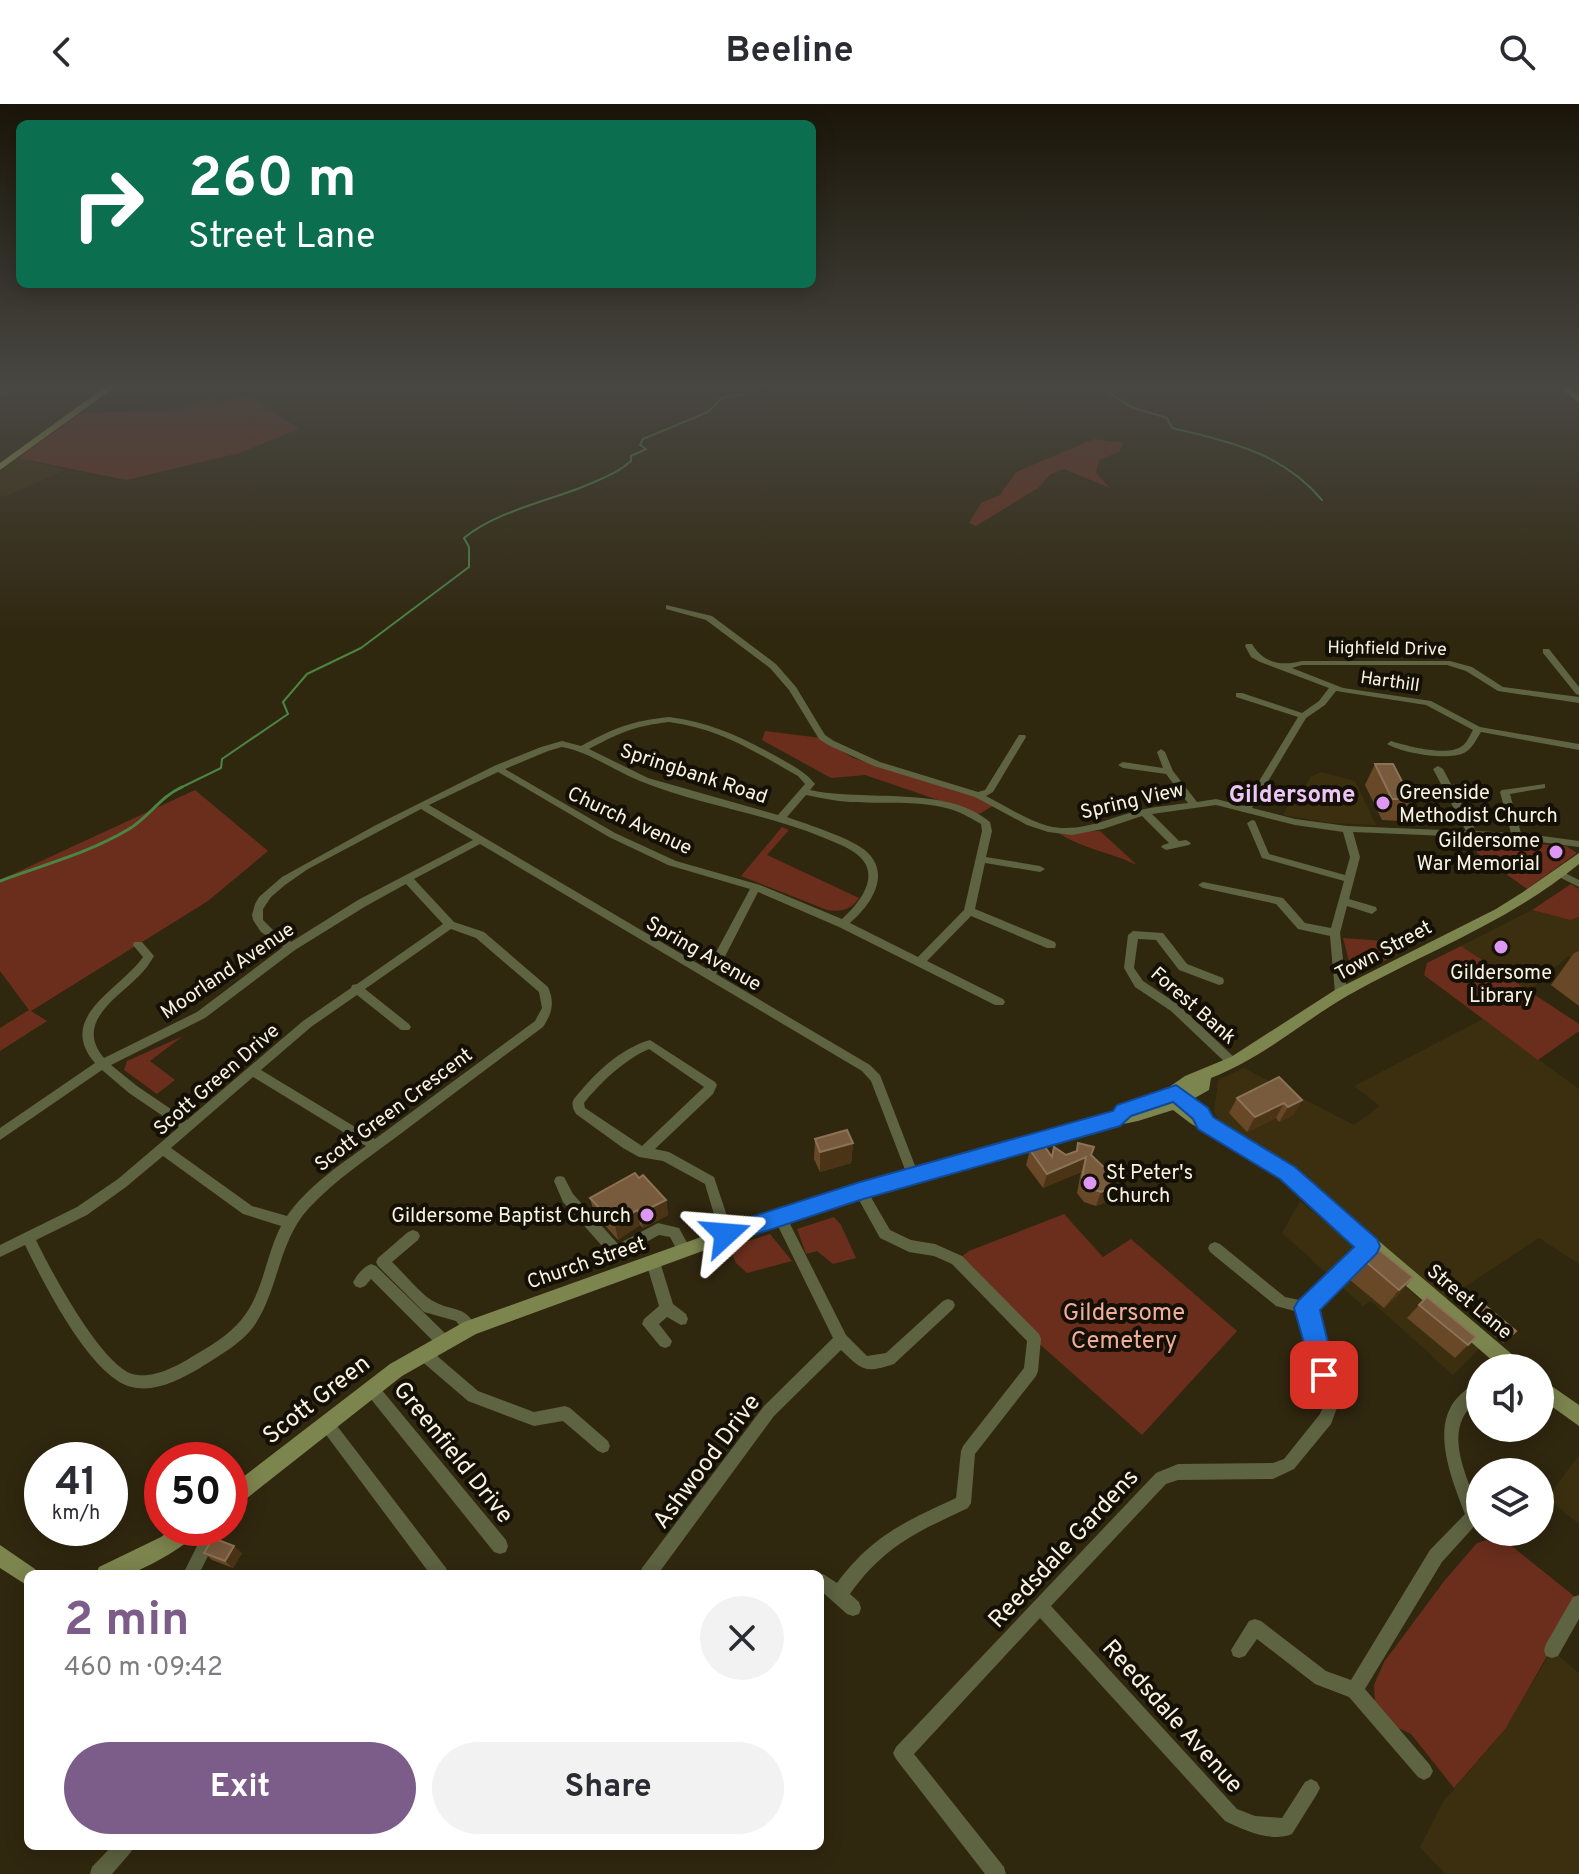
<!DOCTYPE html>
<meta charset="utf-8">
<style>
:root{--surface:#fff;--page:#f2f2f3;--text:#2b2b33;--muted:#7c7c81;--accent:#7c5c89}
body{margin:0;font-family:Overpass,sans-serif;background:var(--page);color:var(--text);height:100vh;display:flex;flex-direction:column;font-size:30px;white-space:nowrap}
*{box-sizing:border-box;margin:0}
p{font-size:26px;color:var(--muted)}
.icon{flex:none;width:44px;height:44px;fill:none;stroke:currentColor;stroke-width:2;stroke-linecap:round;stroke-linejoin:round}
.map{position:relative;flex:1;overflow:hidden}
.drawer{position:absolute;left:24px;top:1466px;width:800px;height:280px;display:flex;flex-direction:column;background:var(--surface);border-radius:12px;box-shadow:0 4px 20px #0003}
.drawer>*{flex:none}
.hud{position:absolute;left:16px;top:16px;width:800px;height:168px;border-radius:12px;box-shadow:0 4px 20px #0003;background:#0b6e4f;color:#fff;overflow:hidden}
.controls{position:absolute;left:1466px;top:1250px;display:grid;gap:16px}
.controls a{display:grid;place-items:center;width:88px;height:88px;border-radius:50%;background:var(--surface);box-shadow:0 4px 20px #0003;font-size:40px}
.speed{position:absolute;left:24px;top:1338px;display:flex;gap:16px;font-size:40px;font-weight:700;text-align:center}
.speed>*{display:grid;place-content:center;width:104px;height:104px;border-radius:50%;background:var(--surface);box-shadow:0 4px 20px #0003;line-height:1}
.speed small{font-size:20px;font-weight:400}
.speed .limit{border:12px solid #d22;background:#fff;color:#111}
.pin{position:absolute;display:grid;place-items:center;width:68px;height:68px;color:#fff;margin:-34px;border-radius:16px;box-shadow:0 4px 12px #0006}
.me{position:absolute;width:88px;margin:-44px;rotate:71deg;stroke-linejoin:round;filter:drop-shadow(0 0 6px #0008)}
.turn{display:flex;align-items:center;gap:28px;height:168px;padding:0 40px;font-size:36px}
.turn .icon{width:104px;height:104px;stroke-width:2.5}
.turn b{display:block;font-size:56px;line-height:68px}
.round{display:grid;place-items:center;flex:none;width:84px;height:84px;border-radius:42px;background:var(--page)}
.overview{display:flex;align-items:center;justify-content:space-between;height:136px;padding:0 40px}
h1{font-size:48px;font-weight:700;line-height:60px;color:var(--accent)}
.action{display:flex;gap:16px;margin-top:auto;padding:16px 40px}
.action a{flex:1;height:92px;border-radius:48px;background:var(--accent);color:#fff;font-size:32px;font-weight:700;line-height:92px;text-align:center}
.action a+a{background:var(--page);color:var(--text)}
header{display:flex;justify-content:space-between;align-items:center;height:104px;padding:0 40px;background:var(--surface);font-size:36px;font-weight:700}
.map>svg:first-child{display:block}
</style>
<header><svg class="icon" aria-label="back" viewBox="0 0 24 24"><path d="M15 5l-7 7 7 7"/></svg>Beeline<svg class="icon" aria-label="search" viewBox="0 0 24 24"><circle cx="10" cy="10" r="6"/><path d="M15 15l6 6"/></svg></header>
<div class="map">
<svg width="1579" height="1770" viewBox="0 0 1579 1770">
<rect width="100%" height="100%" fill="#30270f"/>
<path fill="#3b2f0f" d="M18 354 66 366 6 392H0V367Z
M1321 668 1355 677 1376 721 1331 719 1283 711 1292 693 1306 695 1309 685 1304 684 1310 673Z
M1532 806 1569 816 1579 813V858L1568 852 1529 887 1461 842Z
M1483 915 1579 985V1160L1539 1134 1446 1195 1293 1065 1221 1019 1214 1008 1218 976 1244 964 1354 1021 1380 1002 1354 982Z
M1300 1097 1480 1244 1453 1271 1371 1197 1363 1202 1282 1129Z
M1579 1351V1420L1547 1394Z
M1552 1546 1579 1569V1770H1445L1420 1743 1443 1698 1506 1624Z"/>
<path fill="#6b2e1d" d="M249 291 299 325 240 349 126 376 18 354 81 309 177 306 213 294 221 300Z
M1094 335 1123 339 1119 348 1099 356 1096 369 1110 384 1064 365 1051 370 1038 384 976 422 969 419 981 399 1000 391 1016 368Z
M765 627 821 634 853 654 979 693 993 702 979 710 865 671 831 674 762 636Z
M195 686 268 747 208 797 31 907 47 917 0 947V924L29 906 0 867V776Z
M782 723 789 726 767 751 859 794C851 806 841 808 827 806L741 772Z
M1100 727 1137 761C1110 748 1082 745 1057 728Z
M1476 736 1566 742 1577 749 1527 785 1477 749Z
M1571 780 1579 785V813L1570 816 1532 806Z
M1343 834 1385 837 1407 845 1353 873Z
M1461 842 1579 920V927L1538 956 1522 944 1424 871 1427 859Z
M183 932 150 957 175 976 157 990 124 966 127 957Z
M1064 1110 1103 1153 1131 1135 1237 1227 1142 1331 1034 1235 957 1156 969 1147Z
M834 1113 841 1121 856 1154 833 1160 817 1147 806 1150 797 1125Z
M770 1130 792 1157 747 1169 736 1159 729 1143Z
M1499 1432 1579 1496 1506 1624 1454 1684 1411 1630 1392 1621 1375 1598 1374 1581 1384 1558 1445 1476 1477 1439Z"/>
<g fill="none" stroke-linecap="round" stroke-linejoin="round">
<path stroke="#4b8544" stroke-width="2" d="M1100 283 1131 303 1167 314 1172 324C1229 338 1282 348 1322 396
M178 685 221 664 222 655 288 610 283 598 307 570 361 544 469 463V443L464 434C498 406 551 397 592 379 607 372 619 368 631 357V352L646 345 640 341 643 335 708 308 722 294 749 289 751 283"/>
<path stroke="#4b8544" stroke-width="3" d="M0 777C43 761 89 749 129 725 149 713 160 693 182 683"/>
<path fill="#5e6342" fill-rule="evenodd" d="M24 283H36L0 292V288Z
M666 501 712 512 776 560 796 583 825 631 834 637 880 658 978 688 985 686 1019 631H1025L1026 633 993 688 986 692C1006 702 1026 716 1048 722 1083 730 1111 712 1145 705 1159 702 1174 701 1188 699L1166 670 1123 664 1118 661 1123 658 1163 664 1157 648 1161 645 1165 648 1173 667 1197 698 1216 695 1244 702 1298 613 1236 593V589H1242L1302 609 1319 597 1329 584 1260 558 1251 553 1245 542 1246 540H1252C1264 560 1282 562 1302 557H1450L1472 563 1503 583 1579 593V599L1498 587 1466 567 1447 561H1302L1292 564 1343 584 1431 597 1480 623 1579 640V646L1481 628C1476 636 1472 645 1464 649 1447 657 1402 649 1387 640L1391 637C1407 642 1448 653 1462 642 1467 639 1470 631 1473 626L1426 601 1336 587 1325 601 1306 614 1252 704 1295 715 1347 722 1466 727 1433 665 1438 662 1443 665 1476 727 1511 729 1500 688 1502 686 1545 680V684L1510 690 1521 729 1579 737V743L1517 735 1353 728 1360 753 1349 795 1376 803 1377 806 1372 810 1347 802 1340 829 1347 889 1341 893 1335 889 1330 832 1298 825 1276 800 1203 784 1198 781 1203 778 1283 794 1305 819 1331 824 1344 777 1262 754 1247 719 1252 716 1255 717 1269 750 1345 771 1350 753 1343 728 1295 721 1216 701 1152 710 1179 737 1186 736 1191 739 1189 741 1166 746 1161 743 1163 741 1169 739 1142 712 1103 725 1072 731 1048 728 1027 721 975 693 874 662 828 641 819 635 789 586 770 564 706 516 666 505Z
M1543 545H1549L1579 583V591L1576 590 1543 549Z
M669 613C709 618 739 632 774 651 789 660 804 666 815 680L810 686C864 698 947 681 990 718L992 727 986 753 1040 762 1045 765 1040 768 985 759 975 805 1055 838 1056 841 1055 844H1047L971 812 927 857 1003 895 1005 898 1003 901H995L839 823 758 788 716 870 870 961 880 971 919 1072 917 1076 913 1077 909 1076 871 977 862 967 480 740 414 775 454 818 484 828 548 883C555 899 552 909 543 923 496 958 449 993 403 1028 371 1052 336 1075 309 1104 279 1136 279 1183 256 1219 243 1239 220 1251 200 1264 181 1275 155 1289 132 1283 91 1274 43 1178 25 1141L0 1153V1141L77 1103 118 1075 179 1023 129 989 102 966 0 1036V1024L95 959C55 913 121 885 143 853L133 841 134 838H142L154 852C150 859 145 866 139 872 117 894 74 919 104 954L197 908 283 843 261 828 253 816 252 811 255 800 259 793 282 773 376 721 494 662 541 643 562 637 581 642C614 624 631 617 669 613ZM669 618C720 625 754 647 798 672L805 680 778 711 648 674 589 645C619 629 634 622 669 618ZM562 643C590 648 614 667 640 677 699 701 763 709 822 733 834 738 851 744 860 753 881 773 858 801 842 815L760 781 676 757 615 729 505 665 548 647ZM498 668 609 733 668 761 750 785 707 865 429 701ZM806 691C821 694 835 697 850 698 882 700 915 696 946 704 959 707 969 713 981 720L982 727 964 806 918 853 850 819C870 802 891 772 868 749 855 735 806 720 787 713ZM421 705 473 736 358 796 291 838 274 827 263 816V805L271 793 285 781 308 765ZM406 780 443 820 357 880 352 881 351 884 303 917 187 1016 137 982 111 961 205 914 295 846 366 802ZM451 825 476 834 539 888 542 904 535 917 375 1035 261 966 311 923 357 891 401 926H409L411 923 409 920 365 885ZM253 973 366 1042C338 1062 307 1083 287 1112L252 1102 171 1044ZM163 1052 243 1110 281 1122C267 1149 264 1182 247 1208 235 1227 215 1239 195 1251 179 1261 153 1276 132 1270 100 1259 51 1167 36 1136L87 1111 126 1083Z
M1561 767 1579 776V783L1557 772 1556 770 1557 768Z
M1133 827 1163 829 1187 860 1223 874 1224 877 1223 880 1219 881 1179 866 1156 836 1138 835 1134 864 1143 877 1179 901 1237 956 1239 959 1237 962H1229L1171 907 1135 883 1124 864 1128 831Z
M650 936 715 978 717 981 713 990 655 1045 669 1048 714 1073 733 1130 731 1134 726 1136 721 1134 705 1080 663 1057 639 1053 623 1044 576 1010C573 1005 571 1000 574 995 594 970 619 945 650 936ZM649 945 704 983 642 1042 585 1004 584 999C601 978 624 956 649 945Z
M560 1072 564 1073 573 1090 618 1140 658 1119 679 1124 691 1146 689 1150 684 1152 679 1150 670 1133 659 1131 621 1152 616 1154 611 1152 563 1098 554 1077 556 1073Z
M860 1082 865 1083 890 1126 911 1136 935 1140 962 1152 1039 1230 1041 1235 1038 1267 1036 1272 975 1350 971 1399 968 1404C917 1428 884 1442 850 1490L859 1498 861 1504 859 1510 853 1512 847 1510 820 1486V1471L823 1470 837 1479C872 1432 904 1418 956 1394L961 1347 963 1342 1024 1264 1027 1237 952 1160 934 1152 909 1148 880 1134 854 1087 855 1083Z
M779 1106 784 1108 846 1231 867 1252 886 1249 943 1197 948 1195 953 1197 955 1201 953 1205 894 1260C864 1270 862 1266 841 1246L774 1312 658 1470H640L642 1464 764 1302 833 1234 773 1112 774 1108Z
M413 1126 418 1128 420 1132 418 1136 392 1158C403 1168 423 1193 435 1198 454 1208 465 1201 477 1224L475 1229 470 1231 465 1229 456 1217 424 1208 378 1162 376 1158 378 1154 408 1128Z
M1369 1136 1374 1138 1376 1142 1374 1146 1314 1205 1318 1213 1338 1301 1331 1320 1294 1365 1273 1375 1178 1376 1166 1380 1051 1502 1237 1705 1255 1712 1282 1714 1305 1678 1311 1675 1317 1678 1320 1684 1317 1690 1292 1730C1271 1739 1244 1726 1225 1717L1040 1514 914 1650 1004 1763 1006 1770H985L896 1655 893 1649 896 1643 1156 1369 1178 1360 1273 1359 1284 1355 1320 1310 1324 1301 1304 1214 1302 1209 1276 1202 1210 1148 1208 1144 1210 1140 1215 1138 1220 1140 1285 1193 1304 1197 1364 1138Z
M653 1152 658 1154 660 1158 673 1200 686 1210 688 1215 686 1220 681 1221 667 1213 659 1220 672 1237 670 1242 665 1244 660 1242 642 1220 644 1215 659 1202 646 1158 648 1154Z
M371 1160 376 1162 448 1232 450 1237 448 1242 443 1244 438 1242 371 1175 365 1182 360 1184 355 1182 353 1178C357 1171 363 1163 371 1160Z
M424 1243 429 1245 478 1287 534 1308 565 1302 570 1304 608 1337 610 1342 608 1347 603 1349 598 1347 563 1317 534 1322 468 1297 419 1255 417 1250 419 1245Z
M371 1277 376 1279 506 1436 508 1442 506 1448 500 1450 494 1448 366 1289 364 1284 366 1279Z
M1480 1278V1294C1449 1317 1457 1348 1469 1380 1473 1392 1480 1403 1480 1416L1442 1458 1365 1585 1430 1661 1433 1667 1430 1673 1424 1676 1418 1673 1349 1593 1315 1580 1257 1535 1245 1552 1239 1554 1233 1552 1231 1546 1249 1517 1255 1515 1261 1517 1326 1567 1351 1576 1430 1446 1465 1410C1448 1366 1422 1303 1480 1278Z
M326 1312 331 1314 446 1464 448 1470H430L321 1324 319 1319 321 1314Z
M206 1424H222L199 1470H183Z
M1579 1491V1515L1558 1552 1552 1554 1546 1552 1544 1546 1546 1540 1573 1493Z
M112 1742H134L131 1748 112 1770H90L92 1763Z"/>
<path fill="#7d854e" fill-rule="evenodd" d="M1579 749V760C1509 818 1425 848 1347 892 1301 919 1261 955 1211 974L1209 986 1186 999 1200 1011 1293 1064 1521 1258 1524 1264H1501L1281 1074 1190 1019 1173 1006 1138 1017 1078 1029 779 1119 476 1230 402 1272 237 1402 230 1405V1383L390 1260 464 1218 779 1105 1078 1017 1114 1009 1119 1002 1162 988 1185 972 1231 953 1335 886 1496 805 1523 788Z
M1540 1274 1579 1301V1322L1540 1294Z
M173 1424H200C194 1439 145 1465 129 1470 119 1472 106 1470 96 1470L99 1463 161 1433Z
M0 1441 35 1465 37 1470H28V1482L0 1464Z"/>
<path fill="#949e56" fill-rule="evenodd" d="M105 283H115L0 366V359Z
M1558 283H1568L1579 291V298Z"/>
</g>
<path fill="#684827" d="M1375 660 1411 695 1400 717 1382 716 1365 681Z
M1579 847V902L1551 881 1574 849Z
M1237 994 1302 996 1293 1011 1279 1018 1276 1014 1247 1028 1229 1009Z
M815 1035 853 1039 851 1059 820 1068 814 1055Z
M1078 1039 1091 1051 1113 1083 1108 1097 1096 1102 1084 1098 1077 1089 1081 1068 1043 1084 1026 1061 1030 1046 1052 1052 1066 1051 1076 1047Z
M639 1074 666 1096 668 1111 643 1124 640 1121 618 1136 594 1109 590 1094Z
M1365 1157 1413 1173 1397 1192 1384 1204 1350 1176Z
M1481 1198 1516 1227 1503 1239 1469 1210Z
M1419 1201 1476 1233 1455 1254 1407 1214Z
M204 1449H242L233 1464 212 1456Z"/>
<path fill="#4b3315" d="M1302 996 1293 1011 1279 1018 1288 1003Z
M1284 999 1276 1014 1247 1028 1255 1013Z
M853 1039 851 1059 820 1068V1048Z
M1086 1053 1081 1068 1043 1084 1047 1070Z
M1113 1083 1108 1097 1096 1102 1101 1088Z
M666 1096 668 1111 643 1124 640 1109Z
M637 1106 640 1121 618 1136 615 1121Z
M1413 1173 1397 1192 1384 1204 1399 1186Z
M234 1442 242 1449 233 1464 225 1457Z"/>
<path fill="#785a3c" stroke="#8c7256" stroke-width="2" d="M1375 660H1393L1411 695H1392Z
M1279 973 1302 996 1288 1003 1284 999 1255 1013 1237 994Z
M847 1026 853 1039 820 1048 815 1035Z
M1078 1039 1094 1043 1091 1051 1114 1073 1113 1083 1101 1088 1089 1084 1082 1074 1086 1053 1047 1070 1030 1046 1043 1040 1052 1053 1054 1043 1066 1051 1077 1047Z
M635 1069 639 1074 643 1071 666 1096 640 1109 637 1106 615 1121 590 1094Z
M1378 1145 1413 1173 1399 1186 1365 1157Z
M1427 1193 1476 1233 1468 1241 1419 1201Z
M1481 1198 1516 1227 1513 1230 1478 1201Z
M213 1434 234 1442 225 1457 204 1449Z"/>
<linearGradient id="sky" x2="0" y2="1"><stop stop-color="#1a1508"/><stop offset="0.53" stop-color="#484742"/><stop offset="1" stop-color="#484742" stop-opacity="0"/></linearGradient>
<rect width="1579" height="531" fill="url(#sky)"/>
<path fill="#1a73e8" stroke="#114b97" stroke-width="2" d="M1176 981 1208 1004 1213 1013 1295 1063 1377 1135 1380 1142 1377 1149 1320 1206 1336 1271 1333 1280 1324 1283 1316 1280 1294 1204 1298 1197 1354 1143 1280 1075 1198 1025 1193 1015 1173 998 1131 1012 1120 1022 860 1096 726 1140 718 1137 715 1130 718 1123 726 1121 860 1078 1113 1007 1117 1001Z"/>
<g fill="#de98f3" stroke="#141006" stroke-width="3">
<circle cx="1383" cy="699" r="8"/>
<circle cx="1556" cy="748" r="8"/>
<circle cx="1501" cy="843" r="8"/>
<circle cx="1090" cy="1079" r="8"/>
<circle cx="647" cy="1111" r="8"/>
</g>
<g text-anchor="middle" stroke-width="8" stroke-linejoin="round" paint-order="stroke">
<g font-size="18" fill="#f9f3e4" stroke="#141006">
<text transform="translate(1387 544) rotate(1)" y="6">Highfield Drive</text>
<text transform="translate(1390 577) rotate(8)" y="6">Harthill</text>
</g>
<g font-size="20" fill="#f9f3e4" stroke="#141006">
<text transform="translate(694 669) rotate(18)" y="7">Springbank Road</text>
<text transform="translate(1132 696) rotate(-13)" y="7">Spring View</text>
<text transform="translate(630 716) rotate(25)" y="7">Church Avenue</text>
<text transform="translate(1383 846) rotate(-28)" y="7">Town Street</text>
<text transform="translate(704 849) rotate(30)" y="7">Spring Avenue</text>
<text transform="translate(227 866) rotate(-34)" y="7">Moorland Avenue</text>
<text transform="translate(1194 901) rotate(41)" y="7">Forest Bank</text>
<text transform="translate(216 975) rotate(-41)" y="7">Scott Green Drive</text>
<text transform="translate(393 1005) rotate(-37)" y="7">Scott Green Crescent</text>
<text transform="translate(586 1158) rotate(-19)" y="7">Church Street</text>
<text transform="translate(1470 1197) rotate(40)" y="7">Street Lane</text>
</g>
<g font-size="20" fill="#f9f3e4" stroke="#141006" text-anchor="start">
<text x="1399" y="695">Greenside<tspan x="1399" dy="23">Methodist Church</tspan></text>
<text x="1540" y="743" text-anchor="end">Gildersome<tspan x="1540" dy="23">War Memorial</tspan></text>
<text x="1501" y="875" text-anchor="middle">Gildersome<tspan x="1501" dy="23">Library</tspan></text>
<text x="1106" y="1075">St Peter's<tspan x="1106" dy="23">Church</tspan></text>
<text x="631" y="1118" text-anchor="end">Gildersome Baptist Church</text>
</g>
<g font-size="24" font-weight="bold" fill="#edc6f9" stroke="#141006">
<text x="1292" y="698">Gildersome</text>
</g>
<g font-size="24" fill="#f2ad9a" stroke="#141006">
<text x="1124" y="1216">Gildersome<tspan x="1124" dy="28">Cemetery</tspan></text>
</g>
<g font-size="24" fill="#f9f3e4" stroke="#141006">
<text transform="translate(316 1295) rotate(-38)" y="8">Scott Green</text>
<text transform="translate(454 1348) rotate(51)" y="8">Greenfield Drive</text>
<text transform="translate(706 1357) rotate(-53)" y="8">Ashwood Drive</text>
<text transform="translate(1063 1444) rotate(-47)" y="8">Reedsdale Gardens</text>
<text transform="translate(1173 1612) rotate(48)" y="8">Reedsdale Avenue</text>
</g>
</g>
</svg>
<div class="controls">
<a><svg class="icon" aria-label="sound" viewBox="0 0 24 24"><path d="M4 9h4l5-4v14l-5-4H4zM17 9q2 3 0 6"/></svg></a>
<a><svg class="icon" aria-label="layers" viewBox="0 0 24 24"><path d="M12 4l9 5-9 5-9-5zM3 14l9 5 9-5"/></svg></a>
</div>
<div class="speed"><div>41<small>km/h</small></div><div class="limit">50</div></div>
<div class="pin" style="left:1324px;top:1271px;background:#d93025"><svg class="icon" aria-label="arrive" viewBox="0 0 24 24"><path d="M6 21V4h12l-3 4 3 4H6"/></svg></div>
<svg class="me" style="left:726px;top:1130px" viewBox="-20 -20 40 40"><path d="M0-17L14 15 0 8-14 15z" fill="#1a73e8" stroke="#fff" stroke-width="4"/></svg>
<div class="hud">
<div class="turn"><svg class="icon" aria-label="right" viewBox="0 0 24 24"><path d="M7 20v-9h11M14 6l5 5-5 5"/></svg><div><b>260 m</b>Street Lane</div></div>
</div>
<section class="drawer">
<div class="overview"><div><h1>2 min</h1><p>460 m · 09:42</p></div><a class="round"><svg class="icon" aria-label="close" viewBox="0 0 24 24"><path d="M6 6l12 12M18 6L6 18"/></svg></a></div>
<div class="action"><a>Exit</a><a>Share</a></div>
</section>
</div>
